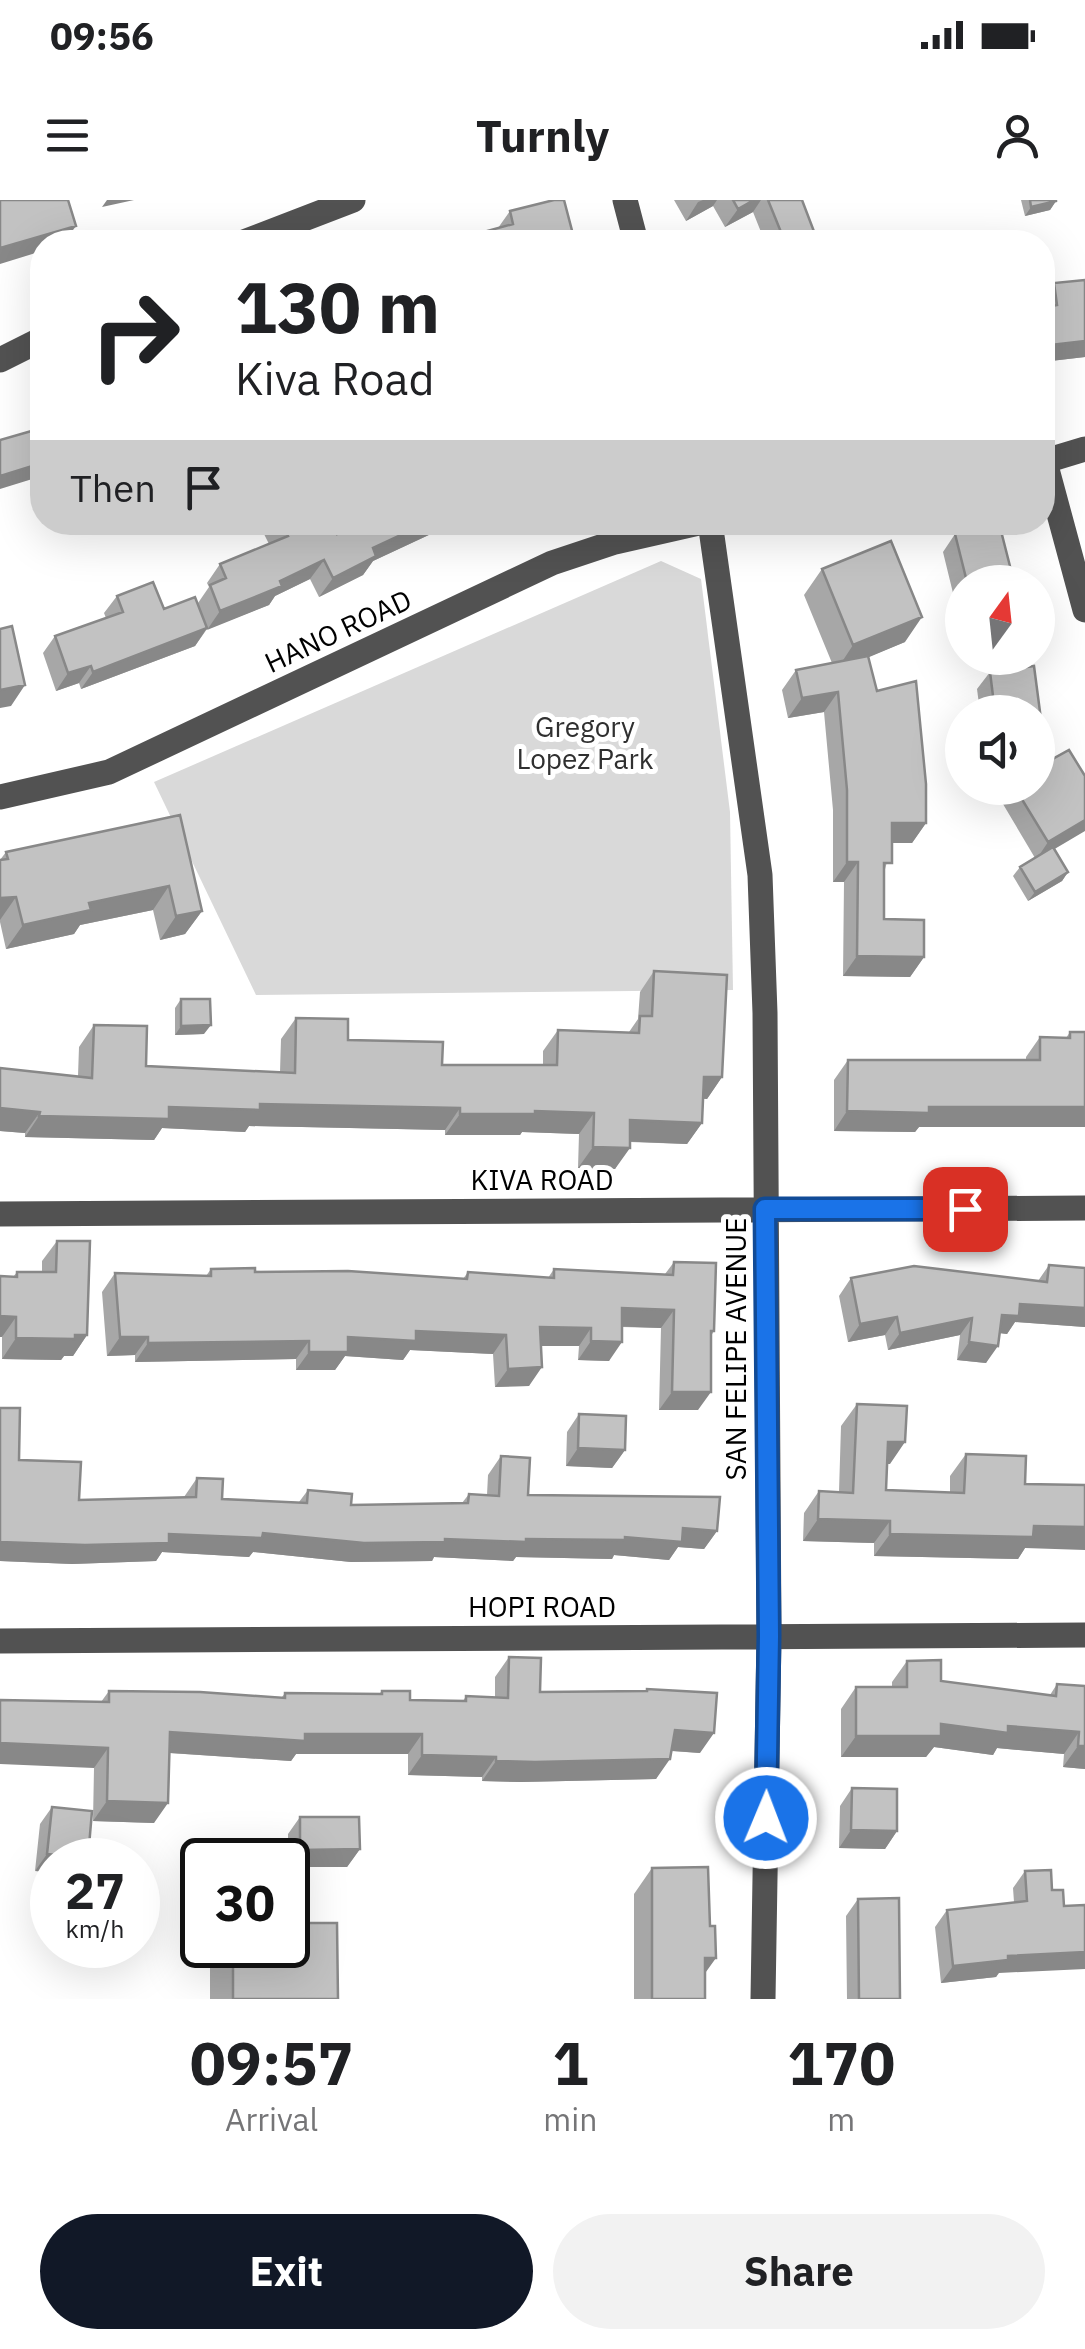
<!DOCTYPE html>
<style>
:root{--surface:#fff;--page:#f2f2f2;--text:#202124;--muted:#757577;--accent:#111827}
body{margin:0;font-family:"IBM Plex Sans",sans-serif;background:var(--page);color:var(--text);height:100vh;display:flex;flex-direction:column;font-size:38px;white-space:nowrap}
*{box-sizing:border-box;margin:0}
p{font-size:32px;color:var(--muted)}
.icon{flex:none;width:55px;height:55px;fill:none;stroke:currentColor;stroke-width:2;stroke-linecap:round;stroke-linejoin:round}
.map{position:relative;height:1799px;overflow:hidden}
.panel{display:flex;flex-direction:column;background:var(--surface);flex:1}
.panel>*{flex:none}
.top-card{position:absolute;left:30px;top:30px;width:1025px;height:305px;border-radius:40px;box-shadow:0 10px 40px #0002;background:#fff;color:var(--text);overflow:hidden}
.needle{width:65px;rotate:15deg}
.controls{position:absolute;left:945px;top:365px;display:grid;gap:20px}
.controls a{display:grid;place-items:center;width:110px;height:110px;border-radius:50%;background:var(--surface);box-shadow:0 10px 40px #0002;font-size:50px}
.speed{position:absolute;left:30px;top:1638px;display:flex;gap:20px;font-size:50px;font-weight:700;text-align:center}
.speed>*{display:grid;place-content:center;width:130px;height:130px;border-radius:50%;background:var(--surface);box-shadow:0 10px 40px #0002;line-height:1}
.speed small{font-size:25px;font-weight:400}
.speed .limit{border:5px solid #111;border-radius:15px;background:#fff;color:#111}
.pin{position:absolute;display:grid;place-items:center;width:85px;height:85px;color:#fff;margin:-42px;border-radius:20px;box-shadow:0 5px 15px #0006}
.me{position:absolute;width:110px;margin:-55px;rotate:1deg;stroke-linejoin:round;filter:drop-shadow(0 0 8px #0008)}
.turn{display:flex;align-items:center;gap:35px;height:210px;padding:0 40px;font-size:45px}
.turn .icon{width:130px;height:130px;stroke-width:2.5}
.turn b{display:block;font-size:70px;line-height:85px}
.then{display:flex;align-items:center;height:95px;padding:0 40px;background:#0003;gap:20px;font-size:38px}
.eta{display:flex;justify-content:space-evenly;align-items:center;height:170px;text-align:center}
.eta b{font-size:60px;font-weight:700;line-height:70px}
.button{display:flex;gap:20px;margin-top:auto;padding:20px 40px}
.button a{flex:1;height:115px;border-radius:60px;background:var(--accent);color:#fff;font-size:40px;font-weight:700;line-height:115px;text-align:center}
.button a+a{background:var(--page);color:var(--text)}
.status{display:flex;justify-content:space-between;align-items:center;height:70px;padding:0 50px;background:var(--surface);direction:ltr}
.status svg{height:28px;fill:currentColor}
header{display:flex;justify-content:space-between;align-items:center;height:130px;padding:0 40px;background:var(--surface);font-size:45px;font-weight:700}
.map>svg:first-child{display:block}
</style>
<div class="status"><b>09:56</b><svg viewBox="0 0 49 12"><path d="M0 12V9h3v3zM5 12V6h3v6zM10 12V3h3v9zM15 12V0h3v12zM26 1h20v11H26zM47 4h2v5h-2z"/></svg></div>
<header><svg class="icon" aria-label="menu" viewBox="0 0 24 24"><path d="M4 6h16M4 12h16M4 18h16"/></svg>Turnly<svg class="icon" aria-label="person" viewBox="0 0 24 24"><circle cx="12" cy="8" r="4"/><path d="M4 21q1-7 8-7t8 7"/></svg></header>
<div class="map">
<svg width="1085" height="1799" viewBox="0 0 1085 1799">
<rect width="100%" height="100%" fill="#fff"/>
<path fill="#d9d9d9" d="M661 361 701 379 730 612 733 790 256 795 154 582Z"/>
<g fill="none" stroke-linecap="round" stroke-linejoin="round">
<path stroke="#525252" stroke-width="25" d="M625 0 636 42
M244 42 353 0
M0 160 42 139
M1042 262 1085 249
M1045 262 1085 410
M710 322 760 675 765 813 769 1436 763 1799
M0 597 109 572 552 363 615 342 703 322
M0 1014 1085 1008
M0 1441 1085 1435"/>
</g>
<path fill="#a7a7a7" d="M674 0H802L818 42H765L753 12 725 27 713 6 686 21Z
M1021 0H1056V1L1050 10 1025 16Z
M510 11 575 42 498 28Z
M1054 83 1085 157 1042 162V100Z
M258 322H332L337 334 361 322H441L433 333 373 361 363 375 319 397 310 379 275 396 269 405 207 429 195 446 81 489 79 483 56 491 43 453 55 436 106 418 104 413 117 396 164 409 198 403 209 387 207 383 220 364 269 344Z
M955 334 1014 382H962V430L943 352Z
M822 369 905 442 868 457 877 491 926 623 912 643H892L884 673V719L924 757 910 777 843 776 844 682H833V610L824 512 788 518 782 490 796 470 832 463 804 395Z
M1034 466 1042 527 1038 534V512H980L977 489 990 472Z
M1008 588H1038L1054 649 1068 672 1062 681 1028 701 1013 676 1020 667 1035 658 1000 599Z
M180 615 202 711 185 734 160 740 153 710 80 725 74 734 6 749 0 722V660L6 652Z
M654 771 722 877 707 899 703 898 702 923 687 944 630 942 615 969 578 968 579 934 522 932 520 935H445V930L249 926 245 932 162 928 154 940 25 937V933L0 931 78 876 79 847 94 825 146 866 280 872 281 839 296 818 348 840 442 865H543V851L558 830 629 832 638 819 640 792Z
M181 799 204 834 175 835V808Z
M1070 832 1057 926 919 927 915 932 834 931V880L848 860H1026V857L1040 837 1066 838Z
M57 1041 87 1135 73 1156H64L61 1160 2 1159V1137L13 1077 17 1072H42V1061Z
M674 1062 714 1131 711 1136 698 1210H659L661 1128 622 1127 609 1161 578 1160 579 1146H541L529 1186 495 1187 493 1154 410 1150 403 1160 345 1156 335 1170H296V1159L135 1162V1155L107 1156 102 1092 115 1073 206 1076 211 1069 463 1079 468 1072 548 1078 554 1069 665 1074Z
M1049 1065 1085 1068V1127L1015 1122 1007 1134 1000 1133 986 1163 957 1160 960 1135 888 1150 885 1135 848 1142 839 1096 851 1078 1038 1081Z
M857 1204 890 1264H887L886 1290 950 1292V1276L966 1254 1025 1284V1348L1018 1359 874 1356V1343L803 1341 804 1313 819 1291 839 1292 841 1226Z
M0 1208 19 1260 79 1300 184 1297 197 1278 222 1299 299 1302 308 1290 351 1305 462 1303 469 1294 487 1295 488 1275 501 1256 528 1295 717 1331 704 1349 678 1347 669 1360 614 1355 612 1359 516 1357 513 1361 434 1357 432 1361 351 1362 253 1352 249 1357 162 1352 156 1361 72 1364 0 1361Z
M579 1214 625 1250 612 1268 566 1266 567 1232Z
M509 1457 540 1492 645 1491 647 1489 700 1553 671 1551 656 1579 521 1582 482 1581V1577L408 1575V1554H296L291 1561 169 1553 154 1623 93 1621 94 1568 101 1502 109 1491 282 1497 285 1493 379 1494 382 1491 410 1500 463 1501 466 1496 495 1497V1477Z
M907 1461 941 1481 1050 1495 1057 1484 1085 1486V1569L1063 1567 1064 1554 997 1548 993 1555 934 1547 926 1557H841V1509L856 1487H892V1482Z
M852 1588 897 1631 885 1649 839 1648 840 1606Z
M52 1607 92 1611 35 1671 40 1624Z
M300 1617 360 1649 347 1667H288V1634Z
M652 1668 705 1774V1799H634V1694Z
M1051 1670 996 1777 941 1783 935 1727 947 1710 1014 1702 1013 1688 1025 1671Z
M858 1699 900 1799H847L846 1716Z
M218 1745H288L338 1799H210V1756Z"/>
<path fill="#888" d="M107 0H134L102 7Z
M703 0H717L713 6 686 21 698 2Z
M754 0H761L753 12 725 27 738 9Z
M1056 1 1050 10 1025 16 1031 7Z
M76 26 64 42H42V51L0 64V48Z
M1085 141V157L1042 162V146Z
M42 263V276L0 289V276Z
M429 322H441L433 333 373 361 363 375 319 397 333 378 373 348Z
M324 360 310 379 275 396 269 405 207 430 220 411Z
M922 417 905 442 836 471 853 445Z
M207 428 195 446 81 489 93 472Z
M91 466 79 483 56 491 68 473Z
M25 485 11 506 0 508V490Z
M838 492 824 512 788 518 802 498Z
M1085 620V631L1036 660 1048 642Z
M892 623H926L912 643H878Z
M847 662H858L844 682H833Z
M1068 672 1062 681 1028 701 1035 692Z
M169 686 153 710 80 725 74 734 6 749 23 725 89 703Z
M16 697 0 720V698Z
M202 711 185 734 160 740 176 716Z
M857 756 924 757 910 777 843 776Z
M211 825 204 834 175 835 181 826Z
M704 877H722L707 899 689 898Z
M260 904 460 908 445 930 249 926 245 932 162 928 154 940 25 937 39 916 169 907Z
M929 907H1085V927H919L915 932 834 931 847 911Z
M0 908 40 912 25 933 0 931Z
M535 911 594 913 579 934 522 932 520 935H445L460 914Z
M630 920 702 923 687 944 616 941Z
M593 947 630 948 615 969 578 968Z
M1020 1104 1085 1108V1127L1015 1122 1007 1134 990 1132 1002 1115Z
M622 1108 674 1110 661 1128 609 1126Z
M0 1116 16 1117 2 1137H0Z
M897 1117 885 1135 848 1142 860 1124Z
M972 1118 960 1135 888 1150 900 1133Z
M540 1127 591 1128 579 1146H527Z
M416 1131 506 1135 493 1154 410 1150 403 1160 345 1156 335 1170H296L309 1152 348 1137Z
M87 1135 73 1156H64L61 1160 2 1159 16 1138Z
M120 1137H148L135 1155 107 1156Z
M309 1141 296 1159 135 1162 148 1143Z
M591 1141 622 1142 609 1161 578 1160Z
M969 1142 998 1146 986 1163 957 1160Z
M542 1167 529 1186 495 1187 508 1169Z
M672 1192H711L698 1210H659Z
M888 1242H905L890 1264H873Z
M578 1248 625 1250 612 1268 566 1266Z
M818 1319 890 1321 874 1343 803 1341Z
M1034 1326 1085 1327V1350L1025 1348 1018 1359 874 1356 890 1334Z
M683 1328 717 1331 704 1349 678 1347 669 1360 614 1355 612 1359 516 1357 513 1361 434 1357 432 1361 351 1362 253 1352 249 1357 162 1352 156 1361 72 1364 0 1361V1342L169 1334 263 1333 445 1339H526L625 1337Z
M941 1524 1008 1526 1079 1532 1064 1554 997 1548 993 1555 934 1547 926 1557H841L856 1536Z
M675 1530 714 1533 700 1553 661 1550Z
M170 1532 305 1534H422L408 1554H296L291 1561 156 1552Z
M0 1543 108 1548 94 1568 0 1564Z
M1078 1546H1085V1569L1063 1567Z
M422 1555 496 1557 482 1577 408 1575Z
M670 1559 656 1579 521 1582 482 1581 496 1561Z
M107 1601 168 1603 154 1623 93 1621Z
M851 1630 897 1631 885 1649 839 1648Z
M360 1649 347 1667H288L300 1650Z
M47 1654 88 1658 86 1660H52V1673L35 1671Z
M1085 1752V1769L999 1773 996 1777 941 1783 953 1766 1008 1756Z
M705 1758H716L698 1783Z"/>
<path fill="#c2c2c2" stroke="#888" stroke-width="2.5" d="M0 0H68L76 26 0 48Z
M554 0H564L575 42H447L513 24 510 11Z
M733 0H754L738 9Z
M768 0H802L818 42H785Z
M1030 0H1056V1L1031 7Z
M1085 80V141L1042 146V108L1057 105 1054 83Z
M42 228V263L0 276V240Z
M281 322H332L337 334 361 322H429L373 348 376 356 333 378 324 360 280 381 282 386 220 411 210 385 226 378 220 364 288 336Z
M999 323 1014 382H967L955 334Z
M891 341 922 417 853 445 822 369Z
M153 382 164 409 195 397 207 428 93 472 91 466 68 473 55 436 123 412 117 396Z
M12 426 25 485 0 490V429Z
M868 456 877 491 916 481 926 584V623H892V663H884V719L924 720V757L857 756 858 662H847V590L838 492 802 498 796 470Z
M1034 466 1042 527 1038 528V512H995L990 472Z
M1069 550 1085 576V620L1048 642 1015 588H1038V567Z
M180 615 202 711 176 716 169 686 89 703 91 710 23 725 16 697 0 698V660L8 659 6 652Z
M1053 647 1068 672 1035 692 1020 667Z
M654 771 727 775 722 877H704L702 923 630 920V948L593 947 594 913 535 911V914H460V908L260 904V910L169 907V919L39 916 40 912 0 908V868L92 878 94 825 147 826 146 866 295 873 296 818 348 819V840L443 842 442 865H557L558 830 639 833 640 816H652Z
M181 799H210L211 825 181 826Z
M1070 832H1085V907H929V913L847 911 848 860H1040V837L1070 838Z
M57 1041H90L87 1135H75V1139L16 1138V1117L0 1116V1076L17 1077V1072H56Z
M674 1062 716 1063 714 1131H711V1192H672L674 1110 622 1108V1142L591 1141V1128L540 1127 542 1167 508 1169 506 1135 416 1131V1141L348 1137V1152H309V1141L148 1143V1137H120L115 1073 211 1076V1069L255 1068V1072L348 1071 467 1079 468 1072 554 1078V1069L673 1075Z
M1049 1065 1085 1068V1108L1020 1104 1019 1116 1002 1115 998 1146 969 1142 972 1118 900 1133 897 1117 860 1124 851 1078 914 1066 1047 1082Z
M857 1204 907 1206 905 1242H888L886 1290 964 1293 966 1254 1026 1256 1025 1284 1085 1285V1327L1034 1326 1033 1337 890 1334V1321L818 1319 819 1291 853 1293Z
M0 1208H20L19 1260 81 1262 79 1300 196 1297 197 1278 223 1279 222 1299 307 1303 308 1290 352 1294 351 1305 468 1303 469 1294 499 1296 501 1256 530 1258 528 1295 720 1297 717 1331 683 1328 682 1342 625 1337V1340L526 1339V1342L445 1339V1342L364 1343 263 1333 262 1338 169 1334V1343L85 1345 0 1342Z
M579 1214 626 1216 625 1250 578 1248Z
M509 1457 541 1458 540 1492 647 1491V1489L717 1493 714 1533 675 1530 670 1559 535 1562 496 1561V1557L422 1555V1534H305V1541L170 1532 168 1603 107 1601 108 1548 0 1543V1500L109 1502V1491L200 1492 285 1498V1493L382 1494V1491H410V1500L466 1501V1496L508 1498Z
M941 1460V1481L1056 1496 1057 1484 1085 1486V1546H1078L1079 1532 1008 1526V1533L941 1524V1536H856V1487H907V1461Z
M852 1588 897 1589V1631L851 1630Z
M52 1607 92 1611 88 1658 47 1654Z
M300 1617H359L360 1649 300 1650Z
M708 1667 710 1726H715L716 1758H705V1799H652V1668Z
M1051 1670 1052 1690H1063L1064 1706 1085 1705V1752L1008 1756V1760L953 1766 947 1710 1027 1701 1025 1671Z
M899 1698 900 1799H859L858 1699Z
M288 1723H337L338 1799H233V1745H288Z"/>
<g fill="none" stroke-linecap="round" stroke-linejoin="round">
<g stroke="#114b97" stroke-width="25">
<path id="route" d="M766 1618 769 1436 765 1009H965"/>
</g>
<use href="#route" stroke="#1a73e8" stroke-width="18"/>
</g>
<g text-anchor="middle" stroke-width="10" stroke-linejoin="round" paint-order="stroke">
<g font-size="28" fill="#000" stroke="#fff">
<text transform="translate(338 431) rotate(-25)" y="10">HANO ROAD</text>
<text x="542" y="990">KIVA ROAD</text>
<text transform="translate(736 1149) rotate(-90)" y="10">SAN FELIPE AVENUE</text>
<text x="542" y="1417">HOPI ROAD</text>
</g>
<g font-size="28" fill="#303030" stroke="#fff">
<text x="585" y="537">Gregory<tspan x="585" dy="32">Lopez Park</tspan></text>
</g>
</g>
</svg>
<div class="controls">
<a><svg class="needle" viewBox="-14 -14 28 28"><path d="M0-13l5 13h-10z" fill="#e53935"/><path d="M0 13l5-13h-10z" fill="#757577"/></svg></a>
<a><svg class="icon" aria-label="sound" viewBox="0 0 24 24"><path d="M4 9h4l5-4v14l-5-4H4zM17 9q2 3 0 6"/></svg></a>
</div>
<div class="speed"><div>27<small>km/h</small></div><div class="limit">30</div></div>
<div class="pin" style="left:965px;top:1009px;background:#d93025"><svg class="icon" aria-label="arrive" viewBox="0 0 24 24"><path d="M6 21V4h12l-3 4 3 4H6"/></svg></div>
<svg class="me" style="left:766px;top:1618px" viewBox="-20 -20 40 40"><circle r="17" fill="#1a73e8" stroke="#fff" stroke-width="3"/><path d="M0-11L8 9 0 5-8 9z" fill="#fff"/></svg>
<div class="top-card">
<div class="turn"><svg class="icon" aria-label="right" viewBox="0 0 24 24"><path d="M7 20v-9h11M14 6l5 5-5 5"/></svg><div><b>130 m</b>Kiva Road</div></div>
<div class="then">Then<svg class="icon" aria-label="arrive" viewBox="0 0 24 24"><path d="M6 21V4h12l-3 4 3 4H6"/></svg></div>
</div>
</div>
<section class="panel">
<div class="eta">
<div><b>09:57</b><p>Arrival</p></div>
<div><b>1</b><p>min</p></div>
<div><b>170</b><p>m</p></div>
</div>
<div class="button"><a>Exit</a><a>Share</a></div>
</section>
